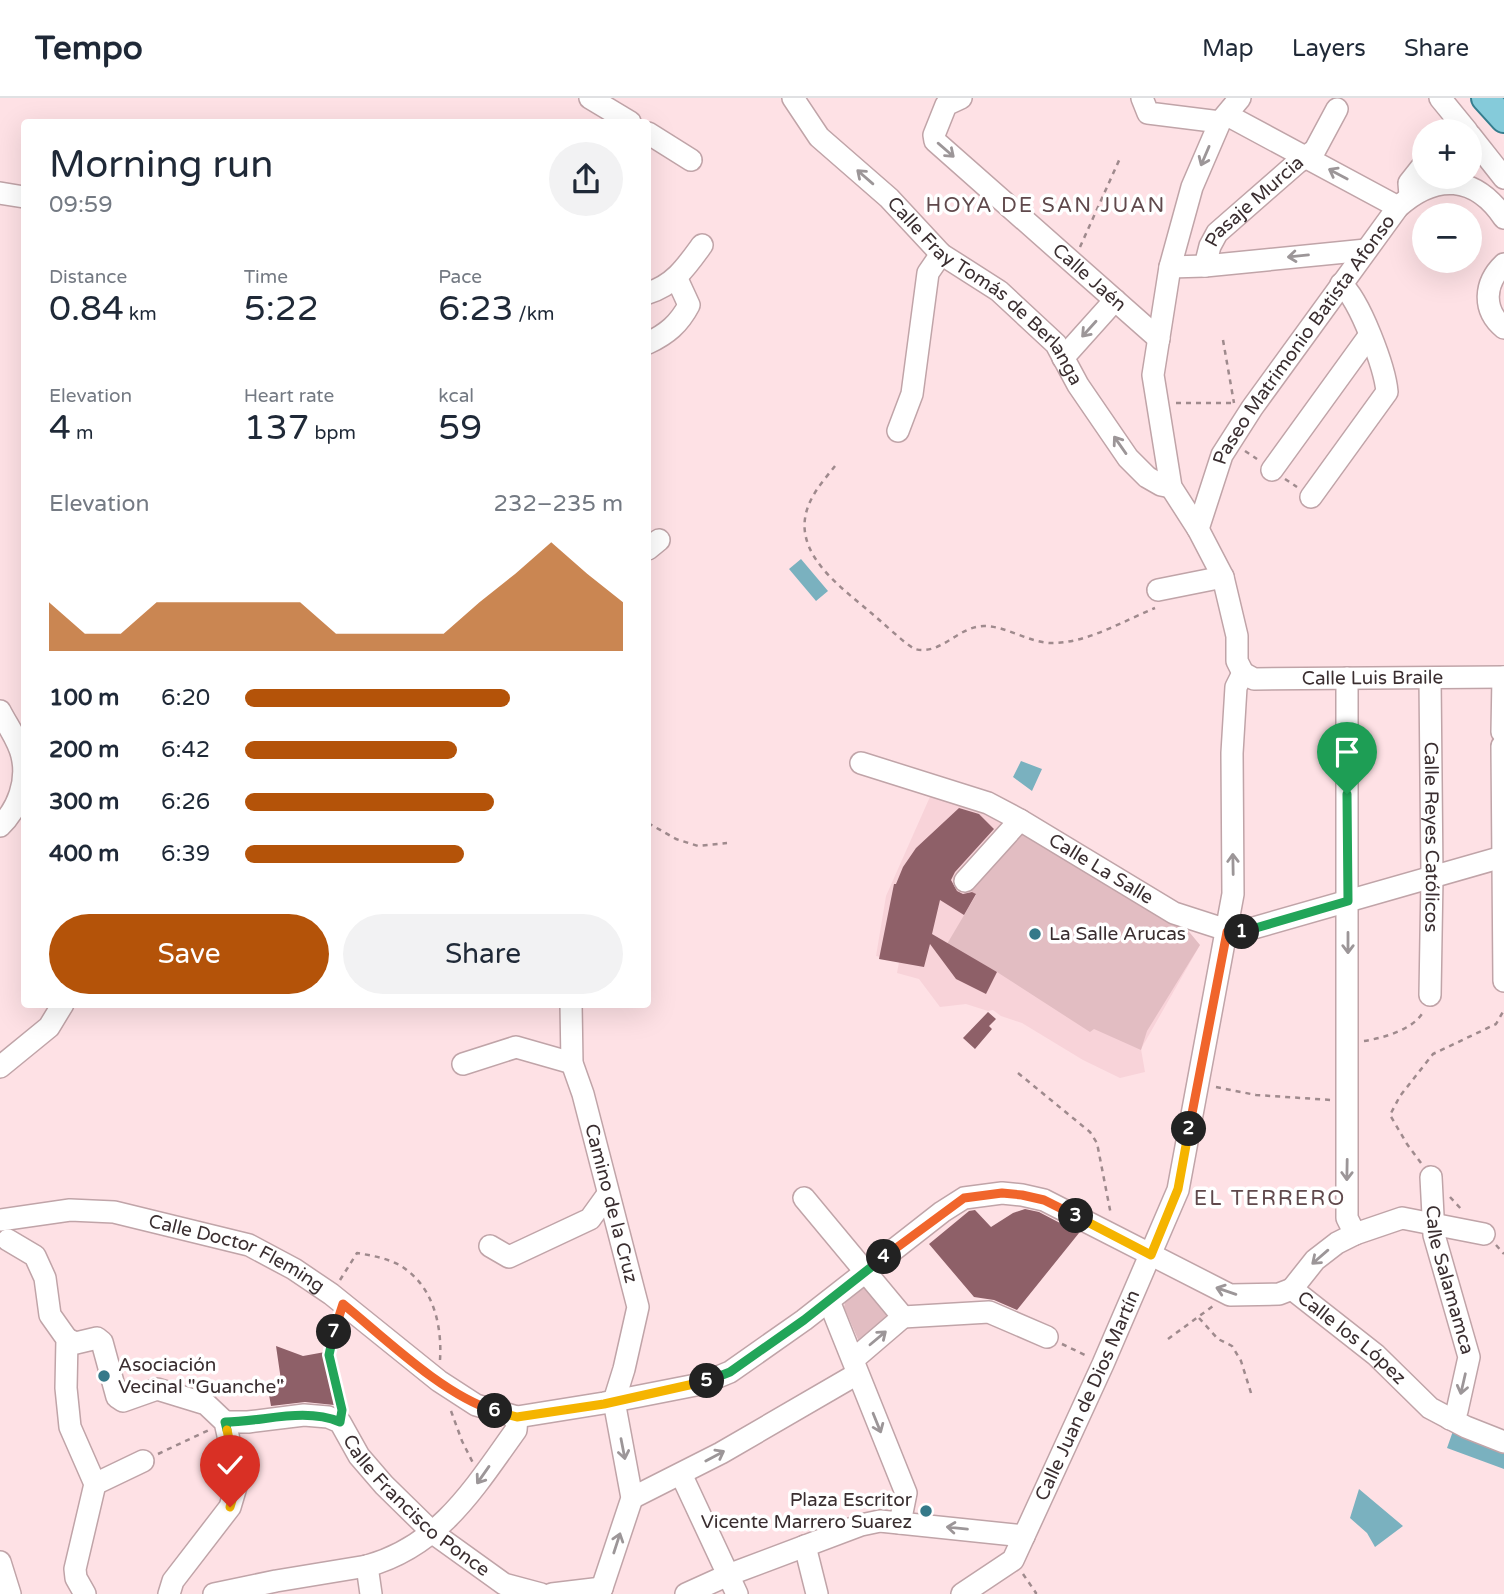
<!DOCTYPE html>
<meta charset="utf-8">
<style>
body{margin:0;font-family:"Varela Round",sans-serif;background:#f2f2f3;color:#1f2937;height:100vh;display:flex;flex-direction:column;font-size:26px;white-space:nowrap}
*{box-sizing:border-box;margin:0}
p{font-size:23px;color:#747a83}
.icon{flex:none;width:38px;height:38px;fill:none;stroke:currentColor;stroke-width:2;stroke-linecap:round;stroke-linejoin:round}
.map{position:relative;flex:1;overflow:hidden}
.drawer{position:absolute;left:21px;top:21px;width:630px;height:889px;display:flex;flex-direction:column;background:#fff;border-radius:7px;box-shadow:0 7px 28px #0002}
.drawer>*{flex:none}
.fabs{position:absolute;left:1412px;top:21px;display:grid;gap:14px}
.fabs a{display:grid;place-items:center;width:70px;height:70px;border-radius:50%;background:#fff;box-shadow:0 7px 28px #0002;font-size:35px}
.pin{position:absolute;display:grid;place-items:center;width:60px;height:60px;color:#fff;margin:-72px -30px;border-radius:50% 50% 50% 0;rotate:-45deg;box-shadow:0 0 7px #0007}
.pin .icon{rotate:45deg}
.km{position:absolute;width:35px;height:35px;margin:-18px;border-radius:50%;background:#222;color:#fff;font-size:19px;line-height:35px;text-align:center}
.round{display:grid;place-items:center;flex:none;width:74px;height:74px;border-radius:37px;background:#f2f2f3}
.head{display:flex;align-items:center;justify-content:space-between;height:119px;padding:0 28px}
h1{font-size:38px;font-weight:600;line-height:52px}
.stats{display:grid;grid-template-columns:repeat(3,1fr);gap:10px;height:119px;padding:7px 28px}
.stats div{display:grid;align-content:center}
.stats b{font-size:35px;font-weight:600}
.stats small{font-size:19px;font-weight:400}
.stats p{font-size:19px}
.chart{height:196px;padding:14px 28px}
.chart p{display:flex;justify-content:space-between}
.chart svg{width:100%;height:126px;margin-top:7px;fill:#b45309;opacity:.7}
.button{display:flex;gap:14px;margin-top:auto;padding:14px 28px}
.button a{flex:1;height:80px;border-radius:42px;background:#b45309;color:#fff;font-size:28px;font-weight:600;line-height:80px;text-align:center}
.button a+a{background:#f2f2f3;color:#1f2937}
ul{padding:0 28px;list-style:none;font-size:23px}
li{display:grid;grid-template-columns:112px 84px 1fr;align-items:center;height:52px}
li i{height:18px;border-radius:9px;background:#b45309}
header{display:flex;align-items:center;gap:42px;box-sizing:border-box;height:98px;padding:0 35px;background:#fff;border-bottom:2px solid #e0e1e3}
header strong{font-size:33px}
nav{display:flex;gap:38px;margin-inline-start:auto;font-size:24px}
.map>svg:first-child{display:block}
.built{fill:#f8d3d9}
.green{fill:#e2bdc2}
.water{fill:#7ab1bf}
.building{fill:#8e6068}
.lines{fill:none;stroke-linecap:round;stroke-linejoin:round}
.minor-casing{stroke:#c0a4a8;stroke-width:24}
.major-casing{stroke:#367e8f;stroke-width:30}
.path{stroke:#9f8a8d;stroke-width:2.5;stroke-dasharray:5 5;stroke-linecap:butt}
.minor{stroke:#fff;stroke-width:21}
.major{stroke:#85cbda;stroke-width:26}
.oneway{stroke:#9c9698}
.split-1-casing{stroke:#fff;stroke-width:14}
.split-2-casing{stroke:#fff;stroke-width:14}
.split-3-casing{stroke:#fff;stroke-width:14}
.split-4-casing{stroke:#fff;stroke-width:14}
.split-5-casing{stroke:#fff;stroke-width:14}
.split-6-casing{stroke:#fff;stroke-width:14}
.split-7-casing{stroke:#fff;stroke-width:14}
.split-8-casing{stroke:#fff;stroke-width:14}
.split-9-casing{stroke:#fff;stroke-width:14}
.split-1{stroke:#22a559;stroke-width:9}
.split-2{stroke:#f0652b;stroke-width:9}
.split-3{stroke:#f5b400;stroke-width:9}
.split-4{stroke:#f0652b;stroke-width:9}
.split-5{stroke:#22a559;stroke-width:9}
.split-6{stroke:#f5b400;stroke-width:9}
.split-7{stroke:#f0652b;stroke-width:9}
.split-8{stroke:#22a559;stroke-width:9}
.split-9{stroke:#f5b400;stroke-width:9}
.poi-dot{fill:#357989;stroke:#fff;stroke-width:2.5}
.labels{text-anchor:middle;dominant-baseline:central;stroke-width:7;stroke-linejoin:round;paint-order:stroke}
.street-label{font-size:19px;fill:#3a2e30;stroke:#fff}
.poi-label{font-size:19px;fill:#3a2e30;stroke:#fff;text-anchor:start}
.neighbourhood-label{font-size:21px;letter-spacing:2px;fill:#60494c;stroke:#fff}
</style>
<header>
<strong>Tempo</strong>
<nav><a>Map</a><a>Layers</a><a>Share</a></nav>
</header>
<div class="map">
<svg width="1504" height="1496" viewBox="0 0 1504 1496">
<rect width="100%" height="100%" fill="#fee1e5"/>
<path class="built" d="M933,692L1020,728L1200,847L1141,951L1145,974L1120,980L1083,962L1022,925L1001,918L993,912L988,913L966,906L940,909L919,881L897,875L899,864L876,858L886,798Z"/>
<path class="green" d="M1023,731L1181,824L1200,847L1147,933L1141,952L1094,931L1090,934L997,874L947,846L976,797L971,793Z
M863,1185L891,1214L890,1225L860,1246L844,1209L846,1200Z"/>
<path class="water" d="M801,461L828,493L816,503L789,471Z
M1021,663L1042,671L1032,693L1013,679Z
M1453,1333L1504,1352V1371L1447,1350Z
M1359,1391L1403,1428L1375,1449L1367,1435L1350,1420Z"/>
<path class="building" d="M959,710L979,716L994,731L955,774L951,782L957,793L963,796L972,794L976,796L964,817L940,802L932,836L997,874L986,896L956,881L930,846L924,869L879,861L894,786H896L903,769L916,750Z
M988,914L996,921L989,928L992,931L975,951L963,940Z
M1025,1111L1039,1114L1079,1135L1017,1212L994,1202L974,1199L929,1146L969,1113L975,1112L991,1129L1013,1115Z
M276,1248L303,1258L325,1254L334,1307L305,1304L271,1308L268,1291L282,1289Z"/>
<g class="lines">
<defs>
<g id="minor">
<path d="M590,0L630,24"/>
<path id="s1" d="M793,0L819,39L889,100L941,156L999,193L1056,246L1078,287L1128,360L1147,379L1161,387L1171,389"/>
<path id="s2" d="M961,0L946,7L934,37L935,43L1159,241"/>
<path d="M1142,0L1148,15L1220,24"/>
<path d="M1240,0L1220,24L1192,89L1170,169L1153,277L1171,389L1198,431L1223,479L1237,538V563L1243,575"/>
<path d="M1440,0L1467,33"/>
<path d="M1227,17L1398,109"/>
<path d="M648,35L691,62"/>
<path d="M1470,37L1504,80"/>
<path d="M0,95L24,99"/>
<path d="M1410,98L1409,85L1424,66"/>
<path d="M1504,166C1484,185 1482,212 1504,230"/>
<path id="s3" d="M1205,168L1210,148L1217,135L1297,65L1315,52L1337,11"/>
<path d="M1170,169L1205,168L1366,152"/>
<path d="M648,195C674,187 686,169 702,147"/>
<path d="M648,245C667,236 679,226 689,207L677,181"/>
<path d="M1063,260L1115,202"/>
<path d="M898,333L912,296L928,175L941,156"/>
<path d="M1272,372L1369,238"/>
<path d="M1311,399L1387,294C1385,270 1360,202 1341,186"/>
<path id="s4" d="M1198,431L1222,357L1252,310L1398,109C1436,75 1475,77 1504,120"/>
<path d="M648,451L659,442"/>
<path d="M1158,492L1223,479"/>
<path id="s5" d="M1243,575L1254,581L1504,579"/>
<path d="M1347,580V1120L1355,1136"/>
<path id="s6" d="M1430,580L1432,779L1430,897"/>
<path d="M0,613C7,627 19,643 22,658C28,683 18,711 0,728"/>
<path d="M1502,634L1503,579"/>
<path d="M1502,648L1504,883"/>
<path id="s7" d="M861,665L988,705L1020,722L1174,815L1236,835L1502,759"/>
<path d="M965,783L1020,722"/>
<path id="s8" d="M571,906L572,965L583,996L638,1209L624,1271L614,1303L632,1400L602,1490"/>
<path d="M463,966L516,949L572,965"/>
<path d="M0,969L49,929L63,906"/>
<path id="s9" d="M1431,1079L1434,1137L1469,1259L1457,1313L1450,1321"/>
<path d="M804,1100L903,1219"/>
<path id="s10" d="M0,1122L70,1112L114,1114L249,1147L294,1171L331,1196L439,1283L476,1307L517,1319L604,1305L701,1286L730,1274L804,1222L942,1114L964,1100L1002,1095L1022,1097L1044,1102L1230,1197L1279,1196L1292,1191"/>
<path d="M8,1142L35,1158L45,1180L50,1217L67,1241L66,1290L70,1329L95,1386L75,1471L76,1480L85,1496"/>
<path d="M490,1148L509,1159L590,1121L608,1096"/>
<path id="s11" d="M1292,1191L1376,1257L1430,1310L1466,1329L1504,1344"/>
<path d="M1292,1191L1315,1162L1337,1145L1355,1136L1402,1120L1484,1136"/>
<path d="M829,1203L906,1395L900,1425"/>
<path d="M903,1219L989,1214L1047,1239"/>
<path d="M67,1241L76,1245L97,1240L102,1244L117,1299L123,1303L157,1291L206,1306L225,1324L238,1382L230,1409L173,1483L169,1496"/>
<path d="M854,1261L903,1219"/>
<path id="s12" d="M225,1324H248L304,1317L328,1319L340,1324L359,1358L384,1387L433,1435L504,1486L541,1496"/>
<path d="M681,1376L737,1496"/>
<path d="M95,1386L143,1363"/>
<path d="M632,1400L721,1355L857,1276"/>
<path d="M805,1448L817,1496"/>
<path d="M0,1464L10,1496"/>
<path d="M367,1468L371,1496"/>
<path d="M214,1496L276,1483L367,1468C440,1448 475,1389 516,1332L517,1319"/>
<path d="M552,1496L602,1490"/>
<path d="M686,1496L728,1477L861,1427L880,1423L1024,1438"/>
<path id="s13" d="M962,1496L1013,1462L1103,1266L1178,1092L1233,796L1232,655L1236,589L1243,575"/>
</g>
<path id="major" d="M1485,0L1504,21"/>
</defs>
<use href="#minor" class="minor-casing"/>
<use href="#major" class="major-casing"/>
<path class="path" d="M1080,149L1121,58
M1223,242L1234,305
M1176,305H1236
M1245,353L1257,361
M835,368C828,377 819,387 813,398C784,449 836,485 870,514C879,521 907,548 915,551C941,558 958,528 984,528C1006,528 1028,544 1050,545C1086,546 1123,523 1155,510
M1285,381L1297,389
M648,725L676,741L698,748L727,745
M1364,943C1383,940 1416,931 1424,912
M1018,975L1090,1034L1097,1045L1111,1117
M1216,989L1256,997L1331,1002
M1421,1065L1407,1046L1390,1017L1400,998L1433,956L1496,926L1504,912
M1450,1099L1462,1112
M1496,1147L1504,1156
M340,1182L357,1155C374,1158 394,1161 408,1173C435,1194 442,1231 440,1262
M1199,1220L1218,1241L1232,1248L1241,1263L1251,1295
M338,1222L329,1257L340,1304
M1168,1241L1213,1208
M1062,1246L1087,1258
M451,1313L462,1343L473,1365
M158,1356L209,1332
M1023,1476L1036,1495L1035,1496"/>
<use href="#minor" class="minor"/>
<use href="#major" class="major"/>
</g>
<defs><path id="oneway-shaft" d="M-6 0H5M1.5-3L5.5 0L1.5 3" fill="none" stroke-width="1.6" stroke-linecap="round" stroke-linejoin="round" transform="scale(1.75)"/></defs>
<g class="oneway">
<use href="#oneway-shaft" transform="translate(946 52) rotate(41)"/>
<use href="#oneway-shaft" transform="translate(1205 58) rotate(113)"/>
<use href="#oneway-shaft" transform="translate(1338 76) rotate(-152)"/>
<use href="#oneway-shaft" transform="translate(865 79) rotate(-139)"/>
<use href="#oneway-shaft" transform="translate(1298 158) rotate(174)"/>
<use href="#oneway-shaft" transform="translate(1089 231) rotate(132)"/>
<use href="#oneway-shaft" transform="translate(1120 347) rotate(-125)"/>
<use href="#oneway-shaft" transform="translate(1233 766) rotate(-91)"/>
<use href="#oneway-shaft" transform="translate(1348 845) rotate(90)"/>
<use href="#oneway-shaft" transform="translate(1347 1072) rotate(91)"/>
<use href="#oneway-shaft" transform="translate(1320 1159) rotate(139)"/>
<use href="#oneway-shaft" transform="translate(1226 1193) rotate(-161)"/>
<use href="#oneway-shaft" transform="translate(878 1240) rotate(-40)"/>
<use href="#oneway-shaft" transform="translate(1463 1286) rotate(103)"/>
<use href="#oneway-shaft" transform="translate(877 1325) rotate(68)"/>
<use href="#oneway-shaft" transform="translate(623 1351) rotate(79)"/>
<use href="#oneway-shaft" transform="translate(715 1358) rotate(-28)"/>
<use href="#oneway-shaft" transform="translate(483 1377) rotate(125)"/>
<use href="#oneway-shaft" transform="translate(957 1430) rotate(-174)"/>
<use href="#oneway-shaft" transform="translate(617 1445) rotate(-72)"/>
</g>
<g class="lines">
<defs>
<path id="split-1" d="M1242,834L1348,803L1347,696"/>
<path id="split-2" d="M1189,1031L1227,834H1242"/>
<path id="split-3" d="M1076,1118L1151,1157L1178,1091L1189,1031"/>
<path id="split-4" d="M884,1159L964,1100L1002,1095L1022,1097L1044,1102L1076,1118"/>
<path id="split-5" d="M707,1283L730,1274L804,1222L884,1159"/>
<path id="split-6" d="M495,1313L517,1319L604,1306L707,1283"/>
<path id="split-7" d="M334,1234L343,1206C386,1241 443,1297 495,1313"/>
<path id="split-8" d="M227,1332L225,1324C263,1324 304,1309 340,1324L342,1312L329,1257L334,1234"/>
<path id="split-9" d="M227,1332L238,1382L230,1409"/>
</defs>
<use href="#split-1" class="split-1-casing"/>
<use href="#split-2" class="split-2-casing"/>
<use href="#split-3" class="split-3-casing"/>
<use href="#split-4" class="split-4-casing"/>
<use href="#split-5" class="split-5-casing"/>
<use href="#split-6" class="split-6-casing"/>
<use href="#split-7" class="split-7-casing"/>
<use href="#split-8" class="split-8-casing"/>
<use href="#split-9" class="split-9-casing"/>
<use href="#split-1" class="split-1"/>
<use href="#split-2" class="split-2"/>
<use href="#split-3" class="split-3"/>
<use href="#split-4" class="split-4"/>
<use href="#split-5" class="split-5"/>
<use href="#split-6" class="split-6"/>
<use href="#split-7" class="split-7"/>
<use href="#split-8" class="split-8"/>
<use href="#split-9" class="split-9"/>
</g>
<g class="poi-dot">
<circle cx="1035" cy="836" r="7"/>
<circle cx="104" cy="1278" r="7"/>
<circle cx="926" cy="1413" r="7"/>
</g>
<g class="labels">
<g class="street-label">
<text stroke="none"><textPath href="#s3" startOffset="84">Pasaje Murcia</textPath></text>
<text stroke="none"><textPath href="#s2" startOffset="261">Calle Jaén</textPath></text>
<text stroke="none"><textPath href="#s1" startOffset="275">Calle Fray Tomás de Berlanga</textPath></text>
<text stroke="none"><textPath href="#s4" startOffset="219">Paseo Matrimonio Batista Afonso</textPath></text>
<text stroke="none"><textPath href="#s5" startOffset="131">Calle Luis Braile</textPath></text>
<text stroke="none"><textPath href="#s6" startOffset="159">Calle Reyes Católicos</textPath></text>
<text stroke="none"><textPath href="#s7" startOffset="264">Calle La Salle</textPath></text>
<text stroke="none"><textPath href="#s8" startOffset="205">Camino de la Cruz</textPath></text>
<text stroke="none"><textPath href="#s10" startOffset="245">Calle Doctor Fleming</textPath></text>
<text stroke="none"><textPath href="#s9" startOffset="105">Calle Salamamca</textPath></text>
<text stroke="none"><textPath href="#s11" startOffset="77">Calle los López</textPath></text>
<text stroke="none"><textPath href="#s13" startOffset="242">Calle Juan de Dios Martín</textPath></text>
<text stroke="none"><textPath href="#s12" startOffset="231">Calle Francisco Ponce</textPath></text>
</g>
<g class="poi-label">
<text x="1049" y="836">La Salle Arucas</text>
<text x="118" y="1267">Asociación<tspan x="118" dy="22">Vecinal "Guanche"</tspan></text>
<text x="912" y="1402" text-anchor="end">Plaza Escritor<tspan x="912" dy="22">Vicente Marrero Suarez</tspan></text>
</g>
<g class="neighbourhood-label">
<text x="1046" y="107">HOYA DE SAN JUAN</text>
<text x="1270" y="1100">EL TERRERO</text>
</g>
</g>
</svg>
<div class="fabs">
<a>+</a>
<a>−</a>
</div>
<div class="pin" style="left:1347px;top:696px;background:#1e9e55"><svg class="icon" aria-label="arrive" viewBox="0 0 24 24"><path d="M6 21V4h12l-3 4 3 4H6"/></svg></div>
<div class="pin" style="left:230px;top:1409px;background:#d93025"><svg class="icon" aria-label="check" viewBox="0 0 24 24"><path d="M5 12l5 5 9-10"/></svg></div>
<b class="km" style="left:1242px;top:834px">1</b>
<b class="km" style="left:1189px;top:1031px">2</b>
<b class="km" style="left:1076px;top:1118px">3</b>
<b class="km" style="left:884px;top:1159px">4</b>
<b class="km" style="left:707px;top:1283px">5</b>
<b class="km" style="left:495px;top:1313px">6</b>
<b class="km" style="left:334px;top:1234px">7</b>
<section class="drawer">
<div class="head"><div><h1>Morning run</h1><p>09:59</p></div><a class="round"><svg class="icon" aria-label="share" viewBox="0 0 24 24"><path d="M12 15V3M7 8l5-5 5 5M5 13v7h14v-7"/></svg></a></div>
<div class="stats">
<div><p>Distance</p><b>0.84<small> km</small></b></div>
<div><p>Time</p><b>5:22</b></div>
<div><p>Pace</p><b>6:23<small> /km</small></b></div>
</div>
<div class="stats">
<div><p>Elevation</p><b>4<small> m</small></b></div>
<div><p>Heart rate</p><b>137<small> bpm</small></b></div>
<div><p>kcal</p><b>59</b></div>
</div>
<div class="chart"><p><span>Elevation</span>232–235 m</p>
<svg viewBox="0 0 160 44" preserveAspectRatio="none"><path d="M0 44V27L10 38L20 38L30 27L40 27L50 27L60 27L70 27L80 38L90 38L100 38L110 38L120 27L130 17L140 6L150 17L160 27V44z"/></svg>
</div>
<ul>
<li><b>100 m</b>6:20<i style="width:70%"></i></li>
<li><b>200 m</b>6:42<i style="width:56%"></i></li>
<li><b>300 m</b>6:26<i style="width:66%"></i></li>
<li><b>400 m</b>6:39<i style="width:58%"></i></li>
</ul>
<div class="button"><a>Save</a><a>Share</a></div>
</section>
</div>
